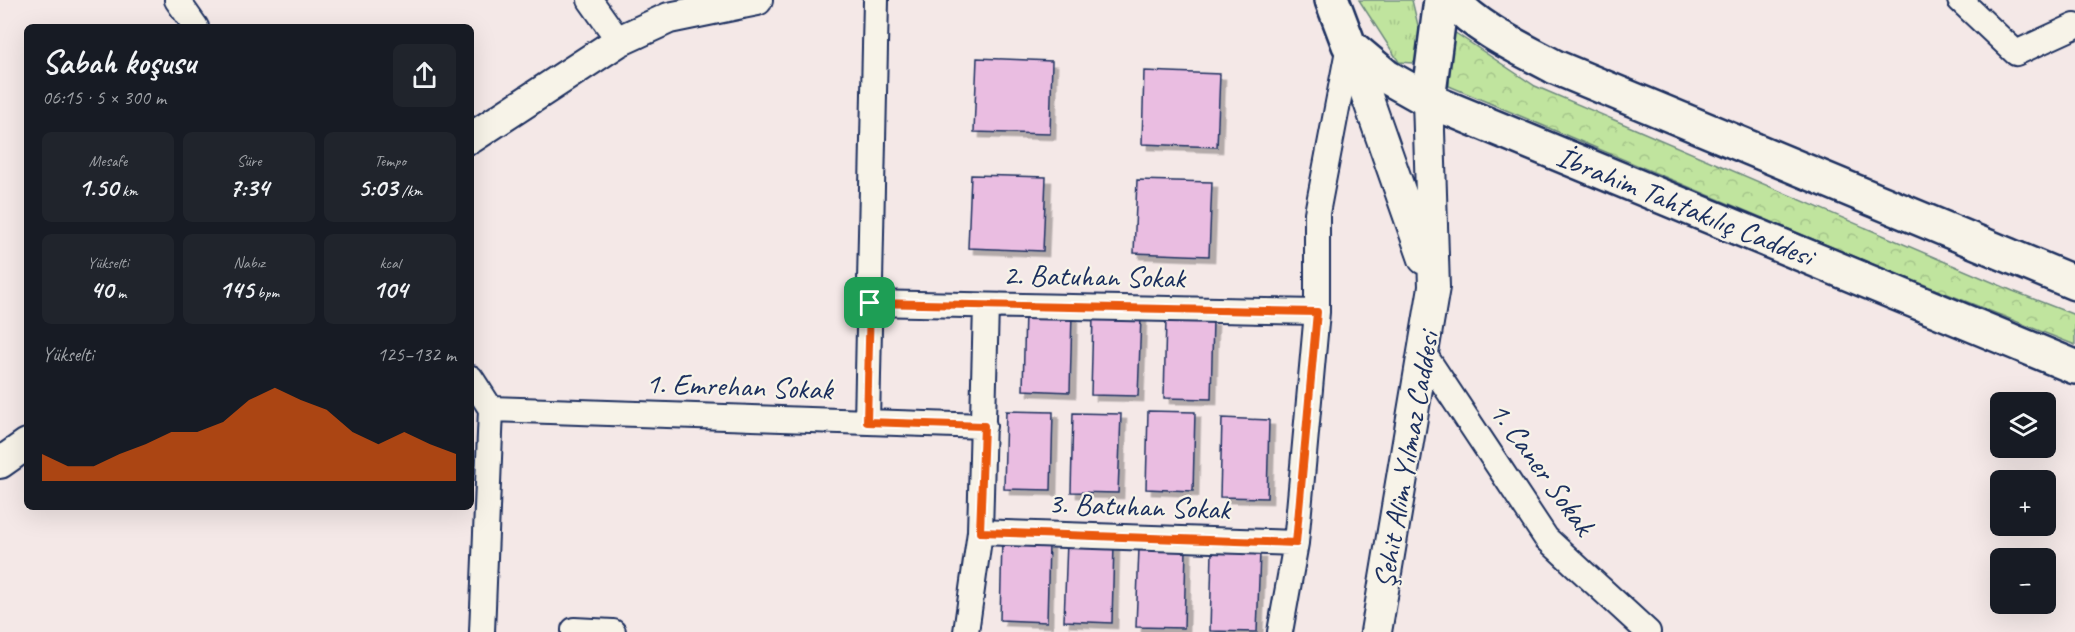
<!DOCTYPE html>
<html lang="tr">
<meta charset="utf-8">
<style>
body{margin:0;font-family:Caveat,sans-serif;background:#20242c;color:#f1f3f6;height:100vh;display:flex;flex-direction:column;font-size:22px;white-space:nowrap}
*{box-sizing:border-box;margin:0}
p{font-size:20px;color:#9ea1a6}
.icon{flex:none;width:33px;height:33px;fill:none;stroke:currentColor;stroke-width:2;stroke-linecap:round;stroke-linejoin:round}
.map{position:relative;flex:1;overflow:hidden}
.side{position:absolute;left:24px;top:24px;width:450px;height:486px;display:flex;flex-direction:column;background:#171b24;border-radius:9px;box-shadow:0 6px 24px #0002}
.side>*{flex:none}
.controls{position:absolute;left:1990px;top:392px;display:grid;gap:12px}
.controls a{display:grid;place-items:center;width:66px;height:66px;border-radius:9px;background:#171b24;box-shadow:0 6px 24px #0002;font-size:30px}
.pin{position:absolute;display:grid;place-items:center;width:51px;height:51px;color:#fff;margin:-26px;border-radius:12px;box-shadow:0 3px 9px #0006}
.round{display:grid;place-items:center;flex:none;width:63px;height:63px;border-radius:9px;background:#20242c}
.head{display:flex;align-items:center;justify-content:space-between;height:102px;padding:0 18px}
h1{font-size:33px;font-weight:600;line-height:45px}
.metrics{display:grid;grid-template-columns:repeat(3,1fr);gap:9px;height:102px;padding:6px 18px}
.metrics div{display:grid;align-content:center;border-radius:9px;background:#20242c;text-align:center}
.metrics b{font-size:26px;font-weight:600}
.metrics small{font-size:16px;font-weight:400}
.metrics p{font-size:16px}
.chart{height:168px;padding:12px 18px}
.chart p{display:flex;justify-content:space-between}
.chart svg{width:100%;height:108px;margin-top:6px;fill:#ea580c;opacity:.7}
.map>svg:first-child{display:block}
.grass{fill:url(#grass-tufts);stroke:#6e8a7e;stroke-width:1.5}
.forest{fill:url(#forest-crowns);stroke:#6e8a7e;stroke-width:1.5}
.building{fill:#eabde1;stroke:#1b2f5e;stroke-width:1.5;filter:url(#shadow)}
.lines{fill:none;stroke-linecap:round;stroke-linejoin:round}
.minor-casing{stroke:#1b2f5e;stroke-width:28}
.tertiary-casing{stroke:#1b2f5e;stroke-width:34}
.primary-casing{stroke:#1b2f5e;stroke-width:38}
.minor{stroke:#f7f3e8;stroke-width:24}
.tertiary{stroke:#f7f3e8;stroke-width:30}
.primary{stroke:#f7f3e8;stroke-width:33}
.route-casing{stroke:#fff;stroke-width:12}
.route{stroke:#ea580c;stroke-width:8}
.labels{text-anchor:middle;dominant-baseline:central;stroke-width:4.5;stroke-linejoin:round;paint-order:stroke}
.street-label{font-size:30px;fill:#1b2f5e;stroke:#f7f3e8}
</style>
<div class="map">
<svg width="2075" height="632" viewBox="0 0 2075 632">
<defs>
<pattern id="grass-tufts" width="24" height="20" patternUnits="userSpaceOnUse" patternTransform="scale(1.5)"><rect width="24" height="20" fill="#c0e49e"/><path d="M3 7l-1-3M5 7V3M7 7l1-3M15 17l-1-3M17 17v-4M19 17l1-3" fill="none" stroke="#a4c48a"/></pattern>
<pattern id="forest-crowns" width="20" height="18" patternUnits="userSpaceOnUse" patternTransform="scale(1.5)"><rect width="20" height="18" fill="#c0e49e"/><path d="M2 6a3 3 0 1 1 6 0M12 15a3 3 0 1 1 6 0" fill="none" stroke="#a4c48a"/></pattern>
<filter id="shadow"><feDropShadow dx="5.5" dy="5.5" stdDeviation="0" flood-color="#0004"/></filter>
</defs>
<rect width="100%" height="100%" fill="#f4e8e7"/>
<filter id="ink" filterUnits="userSpaceOnUse"><feTurbulence type="fractalNoise" baseFrequency=".0167" numOctaves="2"/><feDisplacementMap in="SourceGraphic" scale="12" xChannelSelector="R" yChannelSelector="G"/><feConvolveMatrix kernelMatrix="1 2 1 2 8 2 1 2 1" color-interpolation-filters="sRGB"/></filter>
<g filter="url(#ink)">
<path class="grass" d="M1359,0H1412L1421,38V56L1413,63L1399,62Z"/>
<path class="forest" d="M1451,30L1535,86L2013,291L2075,315V345L1865,261L1449,86Z"/>
<path class="building" d="M977,58L1052,61L1050,134L974,132Z
M1144,71L1220,74L1217,147L1142,144Z
M971,175L1046,177L1043,251L968,248Z
M1137,180L1212,182L1209,256L1134,253Z
M1025,312L1072,313L1070,392L1023,390Z
M1093,316L1141,317L1138,396L1091,395Z
M1166,319L1213,320L1211,399L1164,398Z
M1006,411L1053,412L1051,490L1004,489Z
M1148,411L1195,412L1193,491L1146,489Z
M1073,413L1121,414L1118,493L1071,492Z
M1222,418L1269,420L1267,498L1220,497Z
M1002,541L1049,543L1047,622L1000,620Z
M1067,542L1114,544L1112,623L1064,621Z
M1139,548L1186,549L1184,628L1136,627Z
M1212,552L1260,553L1257,632L1210,631Z"/>
<g class="lines">
<defs>
<path id="minor" d="M177,0L196,27
M590,0L619,41
M1960,0L2016,53L2075,26
M870,303L1317,312
M1424,354L1546,538L1648,632
M471,378L491,409L482,632
M491,409L984,426
M867,422L876,0
M980,532L1296,543
M574,632V630L613,632
M966,632L980,532L986,306
M1280,632L1296,543L1317,312V213L1349,45"/>
<path id="tertiary" d="M1349,45L1424,259
M471,138L619,41L669,18L757,0
M0,463L27,444
M1376,632L1434,287L1428,100"/>
<path id="primary" d="M1332,0L1349,45L1387,77L1428,100L2075,367
M1452,0C1479,30 1520,48 1555,67L2075,283
M1428,100L1441,0"/>
</defs>
<use href="#minor" class="minor-casing"/>
<use href="#tertiary" class="tertiary-casing"/>
<use href="#primary" class="primary-casing"/>
<use href="#minor" class="minor"/>
<use href="#tertiary" class="tertiary"/>
<use href="#primary" class="primary"/>
</g>
</g>
<g class="lines" filter="url(#ink)">
<defs>
<path id="route" d="M870,303L1317,312L1296,543L980,532L984,426L867,422Z"/>
</defs>
<use href="#route" class="route-casing"/>
<use href="#route" class="route"/>
</g>
<g class="labels">
<g class="street-label">
<text transform="translate(1685 206) rotate(22)">İbrahim Tahtakılıç Caddesi</text>
<text transform="translate(1094 276) rotate(1)">2. Batuhan Sokak</text>
<text transform="translate(739 386) rotate(2)">1. Emrehan Sokak</text>
<text transform="translate(1406 460) rotate(-80)">Şehit Alim Yılmaz Caddesi</text>
<text transform="translate(1542 468) rotate(54)">1. Caner Sokak</text>
<text transform="translate(1139 506) rotate(2)">3. Batuhan Sokak</text>
</g>
</g>
</svg>
<div class="controls">
<a><svg class="icon" aria-label="layers" viewBox="0 0 24 24"><path d="M12 4l9 5-9 5-9-5zM3 14l9 5 9-5"/></svg></a>
<a>+</a>
<a>−</a>
</div>
<div class="pin" style="left:870px;top:303px;background:#1e9e55"><svg class="icon" aria-label="arrive" viewBox="0 0 24 24"><path d="M6 21V4h12l-3 4 3 4H6"/></svg></div>
<section class="side">
<div class="head"><div><h1>Sabah koşusu</h1><p>06:15 · 5 × 300 m</p></div><a class="round"><svg class="icon" aria-label="share" viewBox="0 0 24 24"><path d="M12 15V3M7 8l5-5 5 5M5 13v7h14v-7"/></svg></a></div>
<div class="metrics">
<div><p>Mesafe</p><b>1.50<small> km</small></b></div>
<div><p>Süre</p><b>7:34</b></div>
<div><p>Tempo</p><b>5:03<small> /km</small></b></div>
</div>
<div class="metrics">
<div><p>Yükselti</p><b>40<small> m</small></b></div>
<div><p>Nabız</p><b>145<small> bpm</small></b></div>
<div><p>kcal</p><b>104</b></div>
</div>
<div class="chart"><p><span>Yükselti</span>125–132 m</p>
<svg viewBox="0 0 160 44" preserveAspectRatio="none"><path d="M0 44V33L10 38L20 38L30 33L40 29L50 24L60 24L70 20L80 11L90 6L100 11L110 15L120 24L130 29L140 24L150 29L160 33V44z"/></svg>
</div>
</section>
</div>
